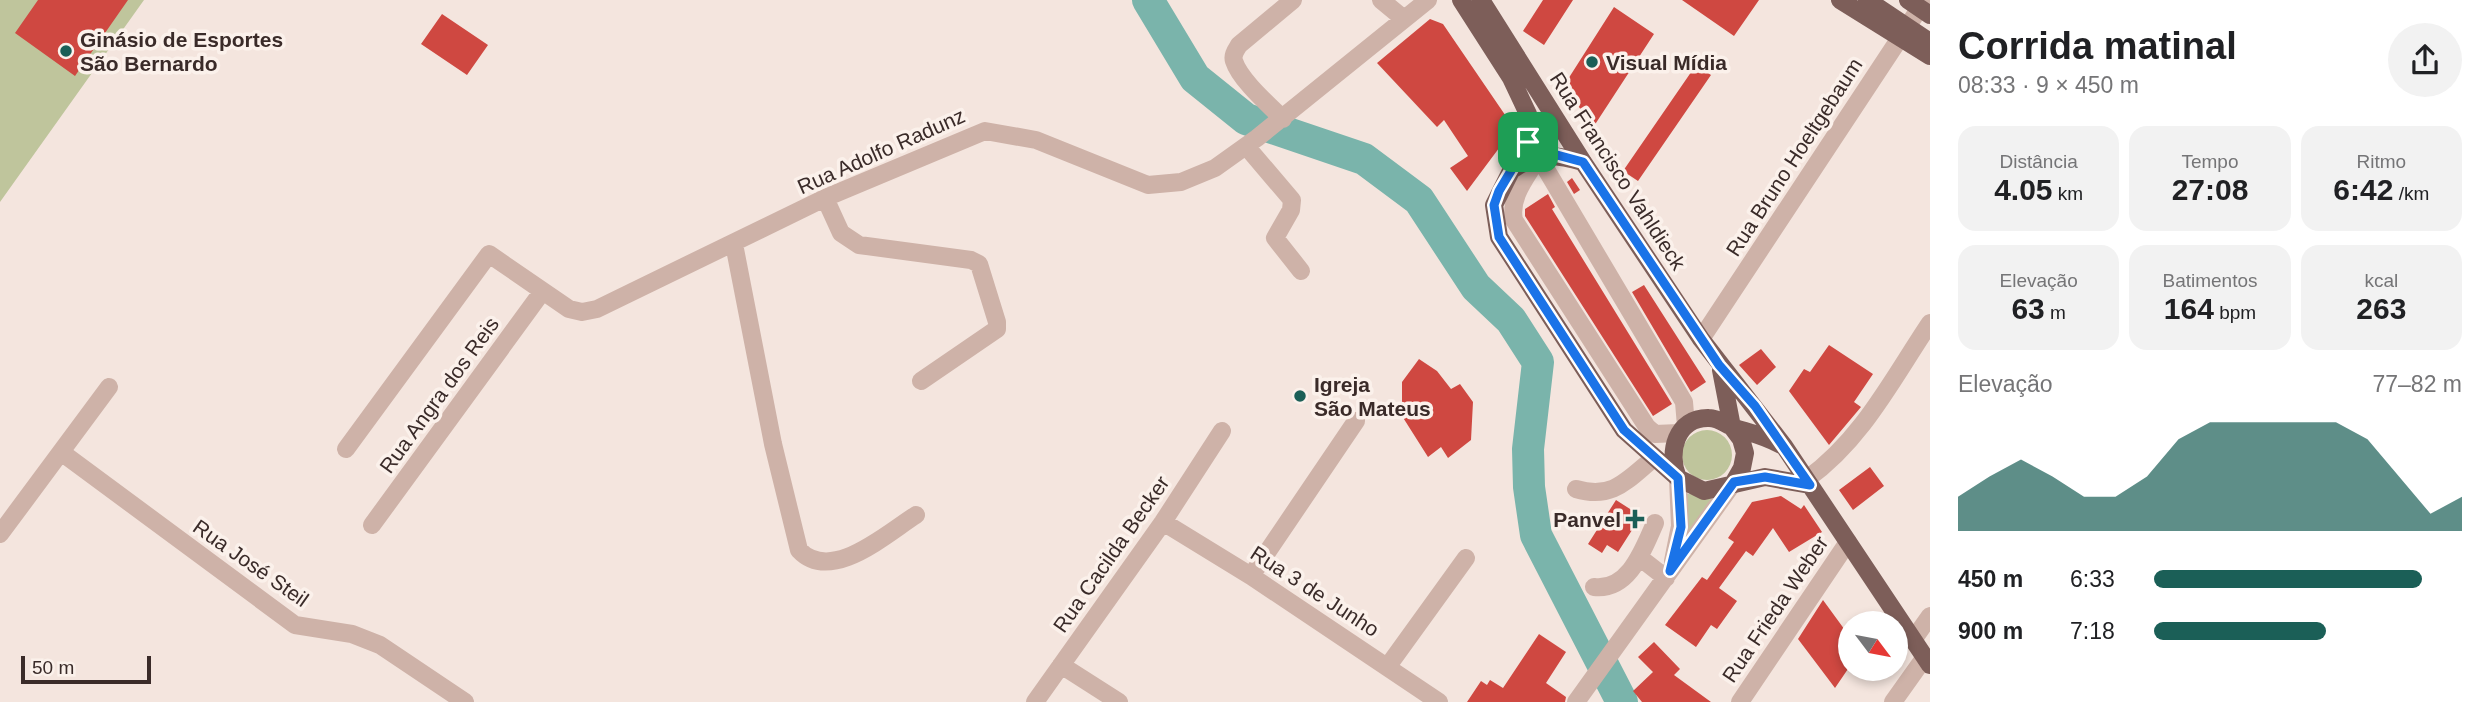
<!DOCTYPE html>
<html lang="pt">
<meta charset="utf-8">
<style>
body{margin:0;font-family:Arial,sans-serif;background:#f2f2f2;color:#202124;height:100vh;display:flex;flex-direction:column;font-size:26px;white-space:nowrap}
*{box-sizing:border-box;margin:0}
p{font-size:23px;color:#757577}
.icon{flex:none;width:38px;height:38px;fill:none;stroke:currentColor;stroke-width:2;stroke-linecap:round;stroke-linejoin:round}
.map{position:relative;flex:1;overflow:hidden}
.sheet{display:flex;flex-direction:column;background:#fff;width:560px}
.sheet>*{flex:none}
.needle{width:46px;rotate:122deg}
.tools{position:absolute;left:1838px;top:611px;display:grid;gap:14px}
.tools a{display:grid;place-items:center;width:70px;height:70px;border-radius:50%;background:#fff;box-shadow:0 4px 10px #0003;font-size:35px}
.scale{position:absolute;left:21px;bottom:18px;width:130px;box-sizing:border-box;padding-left:7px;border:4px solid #3a2b29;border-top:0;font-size:19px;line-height:24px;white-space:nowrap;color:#3a2b29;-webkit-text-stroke:5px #fbf1eb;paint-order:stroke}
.pin{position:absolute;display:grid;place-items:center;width:60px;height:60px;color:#fff;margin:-30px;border-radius:14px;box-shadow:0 4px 10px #0006}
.round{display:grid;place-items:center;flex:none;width:74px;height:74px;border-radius:37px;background:#f2f2f2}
.summary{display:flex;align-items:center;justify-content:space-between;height:119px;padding:0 28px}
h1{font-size:38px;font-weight:700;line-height:52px}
.stats{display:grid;grid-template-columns:repeat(3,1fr);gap:10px;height:119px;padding:7px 28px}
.stats div{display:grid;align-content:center;border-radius:18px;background:#f2f2f2;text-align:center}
.stats b{font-size:30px;font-weight:700}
.stats small{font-size:19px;font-weight:400}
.stats p{font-size:19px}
.chart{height:196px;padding:14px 28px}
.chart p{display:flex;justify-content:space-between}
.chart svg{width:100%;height:126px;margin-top:7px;fill:#1b5f57;opacity:.7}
ul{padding:0 28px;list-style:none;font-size:23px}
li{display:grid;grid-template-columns:112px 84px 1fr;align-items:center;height:52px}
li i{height:18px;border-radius:9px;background:#1b5f57}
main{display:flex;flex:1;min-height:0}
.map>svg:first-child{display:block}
.green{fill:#bfc59c}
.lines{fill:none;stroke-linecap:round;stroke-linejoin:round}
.river{stroke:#7ab4ab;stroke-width:32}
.building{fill:#cf4841}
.minor{stroke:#ceb2a8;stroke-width:18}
.major{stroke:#7d5e59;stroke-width:18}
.route-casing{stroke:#fff;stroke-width:14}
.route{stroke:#1a73e8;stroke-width:9}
.poi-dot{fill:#1b5f57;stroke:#fbf1eb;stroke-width:2.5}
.labels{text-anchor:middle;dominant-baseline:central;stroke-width:7;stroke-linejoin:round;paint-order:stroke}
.poi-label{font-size:21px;font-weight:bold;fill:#3a2b29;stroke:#fbf1eb;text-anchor:start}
.street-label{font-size:21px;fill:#3a2b29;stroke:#fbf1eb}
</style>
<main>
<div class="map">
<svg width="1930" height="702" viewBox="0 0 1930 702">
<rect width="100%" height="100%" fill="#f4e5de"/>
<path class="green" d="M0,0H144L0,202Z
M1682 455a25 25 0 1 1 50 0a25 25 0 1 1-50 0Z
M1683,493L1717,498L1688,536Z"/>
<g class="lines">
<path class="river" d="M1148,0L1195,78L1246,119L1364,159L1419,200L1476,287L1511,320L1538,362L1528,449L1529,487L1536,535L1622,702"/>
</g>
<path class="building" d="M38,0H128L75,76L15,33Z
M1543,0H1573L1544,45L1523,31Z
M1682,0H1759L1734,36Z
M1614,7L1654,34L1594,126L1563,87Z
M442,14L488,45L467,75L421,44Z
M1430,19L1443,24L1514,128L1467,191L1450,168L1468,156L1444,120L1437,127L1377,63Z
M1696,65L1711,75L1638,181L1623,171Z
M1572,178L1580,190L1574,194L1567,182Z
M1548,194L1555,207L1552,209L1672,404L1653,416L1525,216V209Z
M1644,285L1706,382L1691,392L1632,292Z
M1829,345L1873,374L1854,402L1861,407L1829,445L1789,391L1804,369L1810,372Z
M1761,349L1776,367L1757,385L1739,365Z
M1419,359L1437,371L1451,389L1460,384L1473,402L1471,440L1448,458L1441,447L1428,457L1402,416V382Z
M1870,467L1884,486L1853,510L1839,490Z
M1781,496L1801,509L1804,505L1822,532L1789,552L1773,528L1753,556L1746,551L1719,588L1737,601L1717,629L1711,625L1696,647L1665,625L1702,577L1707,580L1734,542L1728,538L1752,502Z
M1616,500L1641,516L1618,552L1607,545L1602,553L1588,544Z
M1823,600L1850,637V666L1835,688L1798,639Z
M1539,634L1566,652L1546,683L1566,697L1565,702H1467L1481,681L1487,685L1490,680L1503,688Z
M1654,642L1680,669L1674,675L1711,702H1642L1633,691L1653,672L1638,657Z"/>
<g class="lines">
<path class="minor" d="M1381,0L1404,19
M1283,119C1269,105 1240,80 1234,61C1232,55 1236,50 1239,45L1293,0
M1246,146L1292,200L1291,210L1275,238L1301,271
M1534,149L1684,402L1686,426
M1539,156C1528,176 1509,196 1514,220L1647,427L1655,434L1679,433
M825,198L841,233L859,245L971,260L979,264L997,322V329L921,381
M734,244L773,444L799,550C831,584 886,534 916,515
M1701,339L1925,0
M346,449L489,254L569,309L582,312L597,309L825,198L985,131L1036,140L1148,185L1181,182L1215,168L1257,138L1428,0
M61,452L295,625L352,634L380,645L465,702
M1807,479C1862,440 1893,378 1930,323
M1576,489C1613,500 1627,480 1654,458
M1163,522L1251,576L1439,702
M372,525L542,292
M0,534L109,387
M1639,557L1666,578
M1673,561L1680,526L1678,478
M1251,576L1356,421
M1594,587C1629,591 1643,550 1655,523
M1913,640L1930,616
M1061,665L1119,702
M1388,666L1466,558
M1035,702L1163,522L1222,431
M1576,702L1734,482
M1740,702L1848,542
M1893,702L1925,657"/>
<path class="major" d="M1461,0L1511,78L1528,114L1531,131L1494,205L1499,237L1624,430L1678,478L1704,491L1765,477L1810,485
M1481,0L1583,162L1701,339L1784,446L1930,665
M1840,0L1930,56
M1867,0L1930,42
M1908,0L1930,15
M1515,168C1539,152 1557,155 1583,162
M1721,370L1732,427L1741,439L1745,453L1742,468L1734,482
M1678,478C1667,453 1676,417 1709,418C1719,418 1726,425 1735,428C1751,433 1765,436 1781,445"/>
</g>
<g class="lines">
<defs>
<path id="route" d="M1528,142L1539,156L1557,155L1583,162L1719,365L1755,406L1810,485L1765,477L1734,482L1670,571L1681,527L1678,478L1624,430L1499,237L1494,205L1499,191Z"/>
</defs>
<use href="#route" class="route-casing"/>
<use href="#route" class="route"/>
</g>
<g class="poi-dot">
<circle cx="66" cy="51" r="7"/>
<circle cx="1592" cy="62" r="7"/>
<circle cx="1300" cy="396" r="7"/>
<path d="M1631.5 508.5h7v7h7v7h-7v7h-7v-7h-7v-7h7z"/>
</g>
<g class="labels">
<g class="poi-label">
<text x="80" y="39">Ginásio de Esportes<tspan x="80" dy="24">São Bernardo</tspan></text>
<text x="1606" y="62">Visual Mídia</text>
<text x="1314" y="384">Igreja<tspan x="1314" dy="24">São Mateus</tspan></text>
<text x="1621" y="519" text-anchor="end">Panvel</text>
</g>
<g class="street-label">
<text transform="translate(881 151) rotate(-24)">Rua Adolfo Radunz</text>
<text transform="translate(1794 157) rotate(-57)">Rua Bruno Hoeltgebaum</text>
<text transform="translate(1618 171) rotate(57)">Rua Francisco Vahldieck</text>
<text transform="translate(439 395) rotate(-54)">Rua Angra dos Reis</text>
<text transform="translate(1111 554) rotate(-55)">Rua Cacilda Becker</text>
<text transform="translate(251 563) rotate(35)">Rua José Steil</text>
<text transform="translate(1315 591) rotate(33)">Rua 3 de Junho</text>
<text transform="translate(1775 609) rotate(-56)">Rua Frieda Weber</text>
</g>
</g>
</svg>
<div class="tools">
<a><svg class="needle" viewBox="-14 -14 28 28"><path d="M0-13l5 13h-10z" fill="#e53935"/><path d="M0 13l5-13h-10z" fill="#757577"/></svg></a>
</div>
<div class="scale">50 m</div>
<div class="pin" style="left:1528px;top:142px;background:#1e9e55"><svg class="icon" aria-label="arrive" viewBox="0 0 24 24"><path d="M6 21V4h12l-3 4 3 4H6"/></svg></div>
</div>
<section class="sheet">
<div class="summary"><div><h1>Corrida matinal</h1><p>08:33 · 9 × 450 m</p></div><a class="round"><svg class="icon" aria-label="share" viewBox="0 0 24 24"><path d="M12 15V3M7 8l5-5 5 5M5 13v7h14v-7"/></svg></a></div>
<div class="stats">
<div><p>Distância</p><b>4.05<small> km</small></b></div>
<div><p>Tempo</p><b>27:08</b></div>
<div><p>Ritmo</p><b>6:42<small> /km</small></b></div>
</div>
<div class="stats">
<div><p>Elevação</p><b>63<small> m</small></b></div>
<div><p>Batimentos</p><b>164<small> bpm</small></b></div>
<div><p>kcal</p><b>263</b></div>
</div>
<div class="chart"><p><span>Elevação</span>77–82 m</p>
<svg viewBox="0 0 160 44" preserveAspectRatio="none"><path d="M0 44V32L10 25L20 19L30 25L40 32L50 32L60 25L70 12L80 6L90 6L100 6L110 6L120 6L130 12L140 25L150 38L160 32V44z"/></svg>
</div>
<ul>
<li><b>450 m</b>6:33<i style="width:87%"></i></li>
<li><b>900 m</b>7:18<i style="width:56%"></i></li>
</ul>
</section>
</main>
